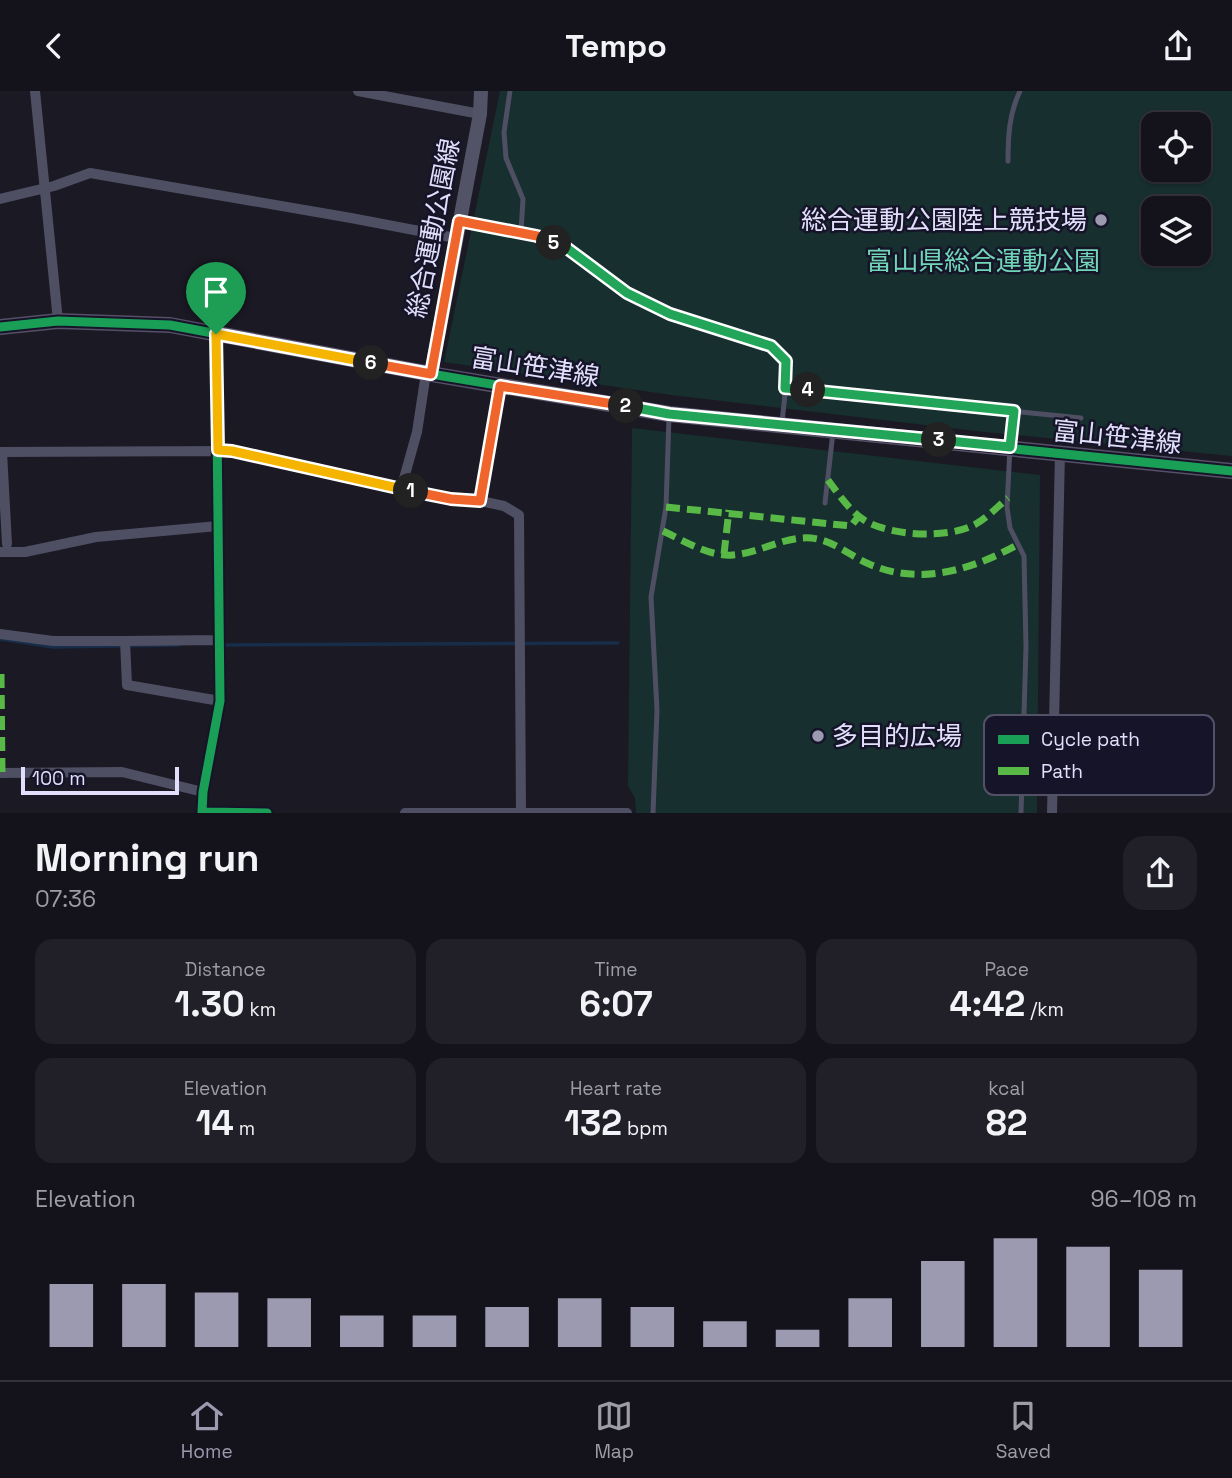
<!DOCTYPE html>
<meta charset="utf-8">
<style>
body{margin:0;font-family:"Space Grotesk","Noto Sans JP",sans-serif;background:#212028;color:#f1f3f6;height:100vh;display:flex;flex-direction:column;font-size:26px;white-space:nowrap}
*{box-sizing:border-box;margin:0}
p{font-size:23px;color:#9d9ea3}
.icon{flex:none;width:38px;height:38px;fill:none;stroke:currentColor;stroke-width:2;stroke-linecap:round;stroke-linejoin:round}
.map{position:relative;height:722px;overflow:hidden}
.side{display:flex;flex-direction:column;background:#14131b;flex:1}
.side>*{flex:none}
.buttons{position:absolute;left:1141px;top:21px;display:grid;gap:14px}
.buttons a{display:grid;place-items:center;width:70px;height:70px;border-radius:14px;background:#14131b;box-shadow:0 2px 5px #0004,0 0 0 2px #33323a;font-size:35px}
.scale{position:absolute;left:21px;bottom:18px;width:158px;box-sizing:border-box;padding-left:7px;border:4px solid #e1dffb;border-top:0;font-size:19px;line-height:24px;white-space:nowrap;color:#e1dffb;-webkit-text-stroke:5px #161429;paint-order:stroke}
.pin{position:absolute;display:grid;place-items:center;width:60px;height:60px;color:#fff;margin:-72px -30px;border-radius:50% 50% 50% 0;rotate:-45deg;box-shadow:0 0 7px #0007}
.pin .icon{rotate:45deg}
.km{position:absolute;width:35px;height:35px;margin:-18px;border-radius:50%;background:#222;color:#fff;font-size:19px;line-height:35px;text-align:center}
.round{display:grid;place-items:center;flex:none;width:74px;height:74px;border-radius:21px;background:#212028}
.overview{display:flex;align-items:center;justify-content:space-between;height:119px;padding:0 35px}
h1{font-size:38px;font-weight:700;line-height:52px}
.stats{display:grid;grid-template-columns:repeat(3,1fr);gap:10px;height:119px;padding:7px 35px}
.stats div{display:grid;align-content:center;border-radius:18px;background:#212028;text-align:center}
.stats b{font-size:35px;font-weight:700}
.stats small{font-size:19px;font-weight:400}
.stats p{font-size:19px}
.chart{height:196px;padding:14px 35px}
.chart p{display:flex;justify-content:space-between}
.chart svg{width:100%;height:126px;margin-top:7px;stroke:#9b9ab0;stroke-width:6}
header{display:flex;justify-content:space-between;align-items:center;height:91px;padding:0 35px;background:#14131b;font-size:32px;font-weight:700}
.tabs{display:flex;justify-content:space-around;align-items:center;height:98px;border-top:2px solid #33323a;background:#14131b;font-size:19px;color:#9d9ea3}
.tabs a{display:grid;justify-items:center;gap:4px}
.tabs .selected{color:#9b9ab0}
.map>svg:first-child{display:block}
.green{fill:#172f2e;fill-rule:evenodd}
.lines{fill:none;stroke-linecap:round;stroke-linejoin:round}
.stream{stroke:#172d4a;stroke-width:3.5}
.service{stroke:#4f4f63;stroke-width:5}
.minor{stroke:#4f4f63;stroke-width:10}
.secondary{stroke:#535368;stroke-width:14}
.primary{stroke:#565067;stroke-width:16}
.quiet{stroke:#58b947;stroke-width:7;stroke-dasharray:14 7;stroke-linecap:butt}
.cycleway-casing{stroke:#161429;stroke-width:13}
.cycleway{stroke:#1a9f57;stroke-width:9}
.split-1-casing{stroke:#fff;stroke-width:14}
.split-2-casing{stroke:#fff;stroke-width:14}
.split-3-casing{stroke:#fff;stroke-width:14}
.split-4-casing{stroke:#fff;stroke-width:14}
.split-5-casing{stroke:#fff;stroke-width:14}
.split-6-casing{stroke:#fff;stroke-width:14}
.split-7-casing{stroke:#fff;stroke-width:14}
.split-1{stroke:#f5b400;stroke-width:9}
.split-2{stroke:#f0652b;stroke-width:9}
.split-3{stroke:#22a559;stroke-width:9}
.split-4{stroke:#22a559;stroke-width:9}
.split-5{stroke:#22a559;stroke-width:9}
.split-6{stroke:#f0652b;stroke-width:9}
.split-7{stroke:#f5b400;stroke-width:9}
.poi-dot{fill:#9b9ab0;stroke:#161429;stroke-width:2.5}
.labels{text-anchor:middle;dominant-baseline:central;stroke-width:5;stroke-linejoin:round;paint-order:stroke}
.poi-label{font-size:26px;fill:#e1dffb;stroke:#161429;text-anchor:end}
.street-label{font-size:26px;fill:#e1dffb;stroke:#161429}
.park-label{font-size:26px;fill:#71d5b7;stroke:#161429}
.key{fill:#161429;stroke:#535168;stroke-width:2}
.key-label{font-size:19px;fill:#e1dffb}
</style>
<header><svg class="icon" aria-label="back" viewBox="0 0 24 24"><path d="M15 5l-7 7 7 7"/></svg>Tempo<svg class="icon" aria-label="share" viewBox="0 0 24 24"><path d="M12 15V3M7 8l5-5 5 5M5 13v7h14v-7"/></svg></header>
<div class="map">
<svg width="1232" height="722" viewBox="0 0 1232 722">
<rect width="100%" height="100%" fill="#1a1924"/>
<path class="green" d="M500,0H1232V365L984,341L671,304L444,271ZM1153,33H1199V79H1153ZM1153,117H1199V163H1153Z
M632,337L1040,384L1037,722H636L635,707L628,695Z"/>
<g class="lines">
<path class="stream" d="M0,548L53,556L179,554
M222,554L618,552"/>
<path class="service" d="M510,0L504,41L506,67L523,108L521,141
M1008,70C1008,46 1009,23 1020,0
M462,131L537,145L568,158L627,202L670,223L771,255L786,270L787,285L782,331
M785,297L1081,327
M1014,320L1010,356L1007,416L1010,437L1024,465L1026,556L1021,722
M825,412L833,341
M653,722L657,619L651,506L666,416L669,326"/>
<path class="minor" d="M35,0L58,230
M358,0L480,23
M0,108L54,95L90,82L351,127L456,147
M216,243L220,610L203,701L202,721L267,722
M426,282L417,341L401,398L451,408L480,410
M500,295L480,410L504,415L519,424L521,721
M0,361L232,360L401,398
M2,361L7,453
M0,461H25L96,446L218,435
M0,543L53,550H125
M219,549L125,550L127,594L220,610
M0,682L122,681L203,701
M405,722H627
M1052,722L1060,361"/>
<path class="secondary" d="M431,283L480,23L481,0"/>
<path class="primary" d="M0,236L58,230L170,234L431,283L669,323L1232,380"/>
<path class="quiet" d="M828,389C839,404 849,419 864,429C889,445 947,448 974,434C986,428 997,416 1008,407
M666,416L851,435L859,425
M663,440C684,450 710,466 733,464C760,462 784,445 811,447C833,449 850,465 869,473C920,495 971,479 1017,454
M724,463L729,419
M1,583L2,682"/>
<defs>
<path id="cycleway" d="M0,236L58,230L170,234L431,283L669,323L1232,380
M216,243L220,610L203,701L202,721L267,722"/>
</defs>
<use href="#cycleway" class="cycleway-casing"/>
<use href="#cycleway" class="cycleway"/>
</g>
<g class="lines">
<defs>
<path id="split-1" d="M216,243L218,359L232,360L411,400"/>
<path id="split-2" d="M411,400L451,408L480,410L500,295L626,315"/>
<path id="split-3" d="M626,315L669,323L939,349"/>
<path id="split-4" d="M808,299L1014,320L1010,356L939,349"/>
<path id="split-5" d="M554,152L568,158L627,202L670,223L771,255L786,270L785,297L808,299"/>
<path id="split-6" d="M371,272L431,283L459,130L537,145L554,152"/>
<path id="split-7" d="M216,243L371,272"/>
</defs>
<use href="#split-1" class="split-1-casing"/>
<use href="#split-2" class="split-2-casing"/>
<use href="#split-3" class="split-3-casing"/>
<use href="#split-4" class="split-4-casing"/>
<use href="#split-5" class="split-5-casing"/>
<use href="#split-6" class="split-6-casing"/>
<use href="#split-7" class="split-7-casing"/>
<use href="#split-1" class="split-1"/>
<use href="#split-2" class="split-2"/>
<use href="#split-3" class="split-3"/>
<use href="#split-4" class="split-4"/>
<use href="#split-5" class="split-5"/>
<use href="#split-6" class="split-6"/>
<use href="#split-7" class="split-7"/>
</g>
<g class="poi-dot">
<circle cx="1101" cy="129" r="7"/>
<circle cx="818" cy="645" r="7"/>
</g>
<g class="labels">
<g class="poi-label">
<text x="1087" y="129">総合運動公園陸上競技場</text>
<text x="832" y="645" text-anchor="start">多目的広場</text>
</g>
<g class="street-label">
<text transform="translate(433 137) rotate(-79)">総合運動公園線</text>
<text transform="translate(535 276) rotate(9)">富山笹津線</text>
<text transform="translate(1117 346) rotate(6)">富山笹津線</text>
</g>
<g class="park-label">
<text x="983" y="170">富山県総合運動公園</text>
</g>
</g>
<rect x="984" y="624" width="230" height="80" rx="10" class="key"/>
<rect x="998" y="644" width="31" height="9" fill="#1a9f57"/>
<rect x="998" y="676" width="31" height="8" fill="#58b947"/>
<g class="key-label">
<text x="1041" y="655">Cycle path</text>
<text x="1041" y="687">Path</text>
</g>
</svg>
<div class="buttons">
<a><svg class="icon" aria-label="locate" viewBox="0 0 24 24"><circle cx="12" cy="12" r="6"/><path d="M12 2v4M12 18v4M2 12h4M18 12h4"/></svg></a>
<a><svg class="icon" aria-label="layers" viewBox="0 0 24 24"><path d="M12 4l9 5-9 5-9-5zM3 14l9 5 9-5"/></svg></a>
</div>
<div class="scale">100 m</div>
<div class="pin" style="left:216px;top:243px;background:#1e9e55"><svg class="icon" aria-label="arrive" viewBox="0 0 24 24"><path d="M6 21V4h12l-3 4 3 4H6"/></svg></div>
<b class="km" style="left:411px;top:400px">1</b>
<b class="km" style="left:626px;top:315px">2</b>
<b class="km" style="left:939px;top:349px">3</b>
<b class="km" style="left:808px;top:299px">4</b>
<b class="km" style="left:554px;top:152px">5</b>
<b class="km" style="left:371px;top:272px">6</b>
</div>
<section class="side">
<div class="overview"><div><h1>Morning run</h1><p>07:36</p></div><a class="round"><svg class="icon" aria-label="share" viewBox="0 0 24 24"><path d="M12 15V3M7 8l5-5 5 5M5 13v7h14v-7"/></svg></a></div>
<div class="stats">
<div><p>Distance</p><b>1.30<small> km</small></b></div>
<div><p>Time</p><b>6:07</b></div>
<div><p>Pace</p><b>4:42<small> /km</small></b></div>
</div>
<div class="stats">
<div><p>Elevation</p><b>14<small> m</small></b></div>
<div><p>Heart rate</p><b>132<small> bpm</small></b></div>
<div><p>kcal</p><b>82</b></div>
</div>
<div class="chart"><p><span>Elevation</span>96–108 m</p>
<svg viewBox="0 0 160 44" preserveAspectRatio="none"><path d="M5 44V22M15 44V22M25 44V25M35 44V27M45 44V33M55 44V33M65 44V30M75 44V27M85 44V30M95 44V35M105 44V38M115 44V27M125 44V14M135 44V6M145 44V9M155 44V17"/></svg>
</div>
</section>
<nav class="tabs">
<a class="selected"><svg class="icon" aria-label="home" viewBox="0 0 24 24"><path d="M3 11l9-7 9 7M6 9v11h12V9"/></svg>Home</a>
<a><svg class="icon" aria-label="map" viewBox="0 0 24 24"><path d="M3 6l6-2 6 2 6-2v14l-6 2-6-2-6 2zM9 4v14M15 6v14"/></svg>Map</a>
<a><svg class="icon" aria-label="saved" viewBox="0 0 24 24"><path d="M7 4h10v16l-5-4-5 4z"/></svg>Saved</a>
</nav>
